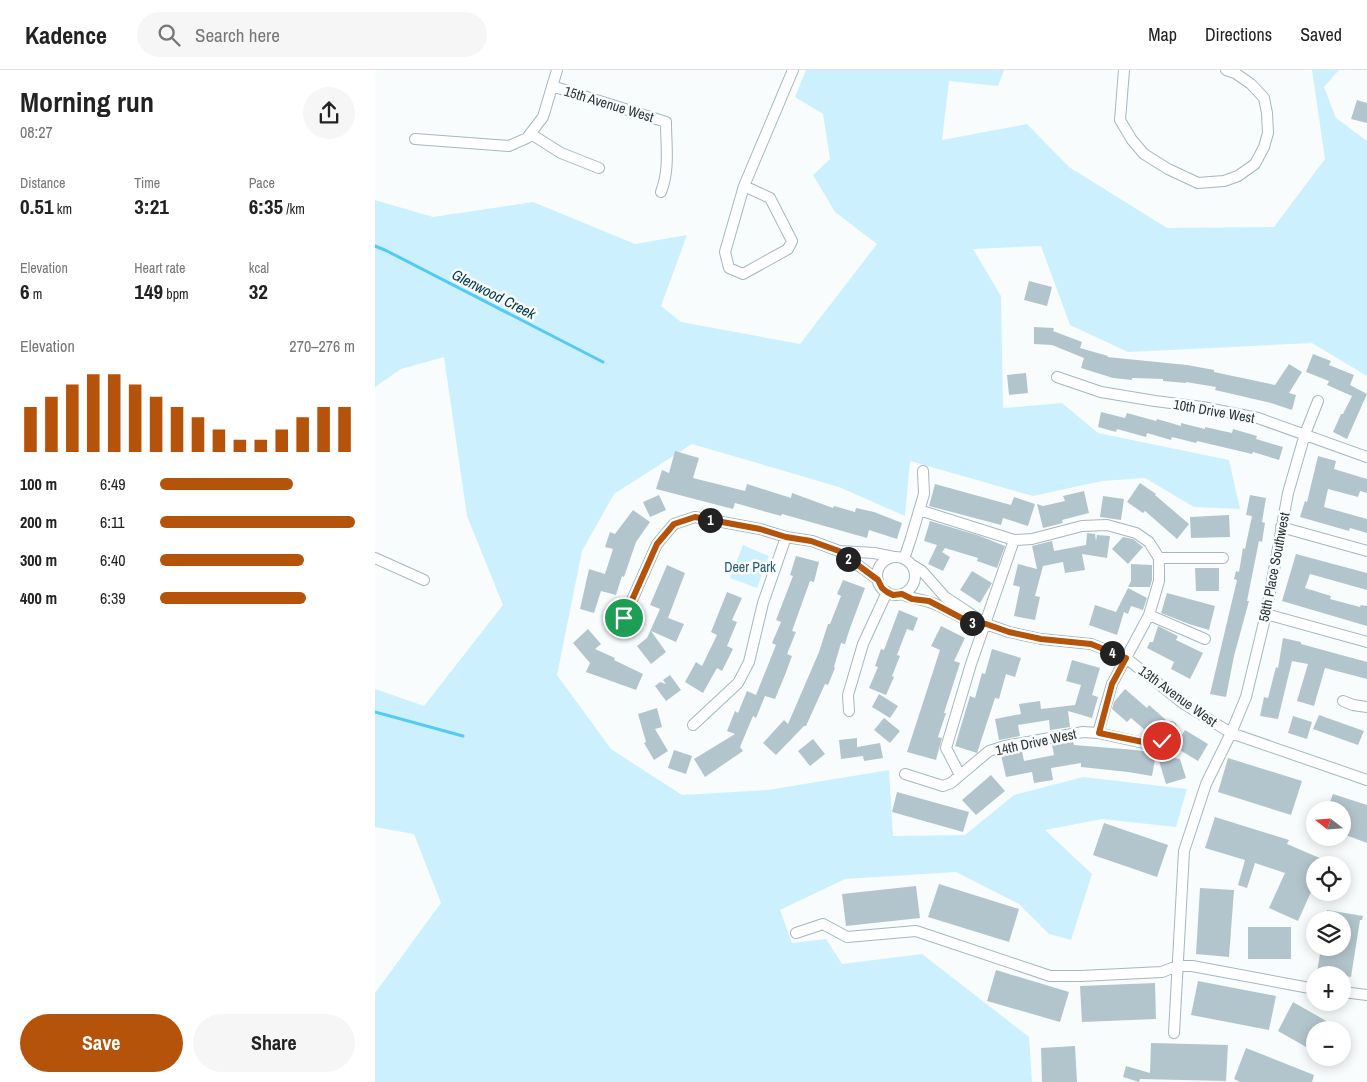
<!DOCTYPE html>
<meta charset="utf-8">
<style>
body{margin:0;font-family:"Archivo Narrow",sans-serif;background:#f6f6f6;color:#222;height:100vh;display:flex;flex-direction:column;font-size:19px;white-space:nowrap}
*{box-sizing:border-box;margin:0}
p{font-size:16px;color:#767676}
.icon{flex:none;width:28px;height:28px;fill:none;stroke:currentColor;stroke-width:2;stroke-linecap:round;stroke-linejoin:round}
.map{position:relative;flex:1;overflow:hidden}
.panel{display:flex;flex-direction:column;background:#fff;width:375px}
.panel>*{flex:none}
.needle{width:32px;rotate:287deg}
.tools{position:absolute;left:931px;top:731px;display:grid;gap:10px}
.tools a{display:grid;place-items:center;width:45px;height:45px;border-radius:50%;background:#fff;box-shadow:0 2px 12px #0003;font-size:25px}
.pin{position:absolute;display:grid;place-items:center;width:42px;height:42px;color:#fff;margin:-21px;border:2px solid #fff;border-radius:50%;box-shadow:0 1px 5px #0007}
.km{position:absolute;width:25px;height:25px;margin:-12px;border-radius:50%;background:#222;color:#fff;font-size:14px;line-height:25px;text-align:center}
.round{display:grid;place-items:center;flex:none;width:52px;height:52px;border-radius:26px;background:#f6f6f6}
.head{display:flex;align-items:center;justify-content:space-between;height:85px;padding:0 20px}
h1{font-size:28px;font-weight:800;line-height:38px}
.stats{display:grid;grid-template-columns:repeat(3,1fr);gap:8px;height:85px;padding:5px 20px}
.stats div{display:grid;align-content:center}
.stats b{font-size:21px;font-weight:800}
.stats small{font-size:14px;font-weight:400}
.stats p{font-size:14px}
.chart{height:140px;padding:10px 20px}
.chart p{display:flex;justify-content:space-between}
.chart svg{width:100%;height:90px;margin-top:5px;stroke:#b45309;stroke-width:6}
.cta{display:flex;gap:10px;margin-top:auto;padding:10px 20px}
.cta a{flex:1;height:58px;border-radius:30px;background:#b45309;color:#fff;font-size:20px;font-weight:800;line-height:58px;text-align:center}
.cta a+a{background:#f6f6f6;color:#222}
ul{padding:0 20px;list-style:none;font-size:16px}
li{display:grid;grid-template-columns:80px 60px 1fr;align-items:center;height:38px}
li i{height:12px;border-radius:6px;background:#b45309}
header{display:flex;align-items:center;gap:30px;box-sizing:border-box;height:70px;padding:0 25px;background:#fff;border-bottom:1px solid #e0e0e0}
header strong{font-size:24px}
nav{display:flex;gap:28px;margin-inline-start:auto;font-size:18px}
.search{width:350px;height:45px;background:#f6f6f6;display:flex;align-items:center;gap:12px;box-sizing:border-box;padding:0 18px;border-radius:28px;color:#767676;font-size:19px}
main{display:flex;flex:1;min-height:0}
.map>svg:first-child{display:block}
.green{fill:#ccf0fe}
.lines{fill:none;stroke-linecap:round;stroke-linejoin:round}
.stream{stroke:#53cbf4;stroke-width:3}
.building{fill:#b3c5cc}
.minor-casing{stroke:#a6b7be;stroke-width:12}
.minor{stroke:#fff;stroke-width:10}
.route-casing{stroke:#fff;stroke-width:10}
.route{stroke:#b45309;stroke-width:6}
.labels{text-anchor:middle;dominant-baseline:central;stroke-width:5;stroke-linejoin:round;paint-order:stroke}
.street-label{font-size:14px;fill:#2d3436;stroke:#f8fcfd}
.park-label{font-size:14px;fill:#2a5a6c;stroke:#f8fcfd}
.water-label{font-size:15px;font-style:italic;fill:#003748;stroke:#f8fcfd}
</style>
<header>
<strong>Kadence</strong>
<div class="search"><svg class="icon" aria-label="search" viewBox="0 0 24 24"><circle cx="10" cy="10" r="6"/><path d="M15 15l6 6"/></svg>Search here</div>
<nav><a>Map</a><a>Directions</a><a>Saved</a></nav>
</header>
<main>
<section class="panel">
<div class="head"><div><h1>Morning run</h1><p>08:27</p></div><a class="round"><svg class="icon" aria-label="share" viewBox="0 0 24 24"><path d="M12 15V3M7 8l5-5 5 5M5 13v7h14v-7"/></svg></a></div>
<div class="stats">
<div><p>Distance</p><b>0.51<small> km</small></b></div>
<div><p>Time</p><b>3:21</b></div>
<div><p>Pace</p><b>6:35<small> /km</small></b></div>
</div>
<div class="stats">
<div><p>Elevation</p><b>6<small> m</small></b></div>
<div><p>Heart rate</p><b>149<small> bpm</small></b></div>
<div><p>kcal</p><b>32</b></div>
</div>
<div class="chart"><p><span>Elevation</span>270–276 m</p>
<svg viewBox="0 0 160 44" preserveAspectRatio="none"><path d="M5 44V22M15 44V17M25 44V11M35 44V6M45 44V6M55 44V11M65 44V17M75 44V22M85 44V27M95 44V33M105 44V38M115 44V38M125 44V33M135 44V27M145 44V22M155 44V22"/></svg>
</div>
<ul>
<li><b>100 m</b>6:49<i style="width:68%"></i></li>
<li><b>200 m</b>6:11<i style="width:100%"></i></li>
<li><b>300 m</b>6:40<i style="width:74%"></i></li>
<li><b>400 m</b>6:39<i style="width:75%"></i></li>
</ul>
<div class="cta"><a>Save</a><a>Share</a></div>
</section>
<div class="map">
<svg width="992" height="1012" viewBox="0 0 992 1012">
<rect width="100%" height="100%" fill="#f8fcfd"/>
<path class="green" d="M431,0H629L623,16L574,11L567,70L652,54L694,97L792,158L899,157L950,89L937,0H964L949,17L961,48L992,71V306L937,273L753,282L695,255L666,176L598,179L626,226L628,338L687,333L723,363L854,390L865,439L819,437L770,408L727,411L658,426L535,391L530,446L464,417L317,374L239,424L207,481L182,605L236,679L307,725L393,720L514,700L518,766L590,765L639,725L708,707L812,719L801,757L727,749L670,760L717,804L696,870L674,864L644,834L581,802L470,809L405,840L417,873L451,869L467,894L547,884L654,967L657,1012H0V923L66,833L39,764L0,757V619L49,636L128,535L92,446L69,287L26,299L0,317V130L58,147L158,132L260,174L312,165L286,236L306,252L425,274L502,174L460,142L438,105L455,89L448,44L420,27Z
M368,475L394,486L382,518L355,508Z"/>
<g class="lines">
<path class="stream" d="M0,176L12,181L228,292
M0,642L88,666"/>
</g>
<path class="building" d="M982,30L992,33V53L976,49Z
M654,211L677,217L672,236L649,230Z
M659,257L679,258L678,261L707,272L705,278L733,286L732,287L812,295L839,300V302L900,315L914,294L927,302L914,323L921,325L917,340L896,333L840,320L841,317L811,312V313L788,311V309L757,308V310L738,308L706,298L709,288L677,275L659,274Z
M938,284L956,291L954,295L979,305L975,315L992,324L972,369L958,362L966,344H968L977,326L952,315L954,311L931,302Z
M651,303L653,323L634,325L632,305Z
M726,342L750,348L752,343L781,351L782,349L806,356V353L830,359V357L857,363L858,359L882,366L881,369L908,377L904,390L878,382L877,384L822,371L821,373L797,367L796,370L772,363L771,367L742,359L741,362L723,357Z
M300,381L324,388L318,408L370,421L372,414L416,428L417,423L458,438L459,436L480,442L481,438L499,442L527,453L522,469L494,460L492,468L407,444L406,446L360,433L358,439L281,419L287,400L294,403Z
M943,386L961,391L959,399L992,409V423L985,421L983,427L953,419L949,437L992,449V463L975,458L974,461L925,447L930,431L932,432Z
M765,413L781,424L780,425L814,454L802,469L770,441L768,443L752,432Z
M560,414L636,435L639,427L660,434L653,456L628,448L626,455L554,436Z
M709,421L714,443L687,450L688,453L668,458L662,434L668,436L690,431L688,426Z
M284,425L291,440L275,447L268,432Z
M875,425L891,428L887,452L890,453L887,472L884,471L872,531H874L859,586L851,627L835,624L862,510L859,509L861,501L864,502L868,478L870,479L877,446L871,445Z
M728,426L749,429L746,450L725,447Z
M258,440L275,452L261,472L249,507L247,506L241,525L226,521L219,543L205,539L214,499L230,504L238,479L230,477L235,462L240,464Z
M854,445L855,467L816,468L815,447Z
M555,451L605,466L630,476L622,498L602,491L603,488L570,478L567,482L575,487L568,501L553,494L562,475L549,471Z
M712,463L720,464L721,471L722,465L735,466L732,488L707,484L710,500L690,503L688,492L668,496L660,526L665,527L660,550L639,546L645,517L638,515L643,494L662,499L657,476L677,471L679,481L711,475Z
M748,467L758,469L768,477L753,494L737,479Z
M921,484L992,503V520L935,504L930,518L956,526L955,529L985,537L986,535L992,536V556L907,531Z
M421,486L444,492L439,512L435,511L417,561L421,562L412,584L417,586L410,605L400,629L390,626L381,648L378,646L365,677L368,681L330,707L319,689L360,664L352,661L360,641L363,643L372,621L381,625L401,575L397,573L406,552L401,550L418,506L415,505Z
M756,494L777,495V510L775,517H753L756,511Z
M292,495L310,503L293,548L309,554L301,572L276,561L291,582L276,594L262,576L272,568L285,539L275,535Z
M820,498H844V521H821Z
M597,501L617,513L605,533L585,520Z
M468,510L490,518L474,561L470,574L466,573L459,597L460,598L453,615L450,614L431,656H429L401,685L388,673L409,650L413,654L444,582L453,554H455L466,526L462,524Z
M753,518L772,528L768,540L756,536L753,544L749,542L742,565L714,555L720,535L741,542Z
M352,522L367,528L357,550L362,552L352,576L358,579L347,601L342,598L328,623L310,612L321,592L327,596L342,565L336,562Z
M792,523L840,536L834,560L814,554L786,543Z
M524,540L543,548L538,561L532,559L522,585L525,586L517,606L519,607L511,625L494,618L503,597L500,596L506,579L509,580Z
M566,556L590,568L579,591L585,593L569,643H571L563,667L567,668L561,690L532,682L565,580L556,576Z
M783,556L803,566L801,570L828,583L815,609L796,599L799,592L772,578L775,572H778Z
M213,559L226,574L220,579L240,588L239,590L268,604L261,620L211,602L215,593L198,573Z
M908,568L926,572V574L992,592V609L950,598L939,636L922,631L933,594L917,591L903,649L885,646L889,627L893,628L901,597L903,598Z
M617,579L646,588L640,607L631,604L624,629L620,628L602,683L580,676L595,626L600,628L607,603L610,604Z
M697,590L725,598L717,625L723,627L717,648L693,641L695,657L675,660L674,650L643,655L645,666L624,670L620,649L646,644L644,634L665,631L666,639L700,635L706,615L691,611Z
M295,605L306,620L291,631L280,616L285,612L291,614L288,610Z
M750,619L772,638L774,635L791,650L777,666L756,648L752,652L737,639L739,632Z
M504,624L523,636L515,648L497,637Z
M282,638L287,657L280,659L293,681L279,690L269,673L271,672L263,644Z
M944,645L989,661L983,675L938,659Z
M918,646L937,652L932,669L913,663Z
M509,648L525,661L515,673L499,660Z
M810,660L833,674L823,691L800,677Z
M482,668V677L505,673L508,688L489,691L488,686L466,689L464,670Z
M438,669L450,684L435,696L423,681Z
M698,672L699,675L761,680L781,684L777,706L753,702L706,697V693L676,698L678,710L659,713L657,702L631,707L626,685L647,681L649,691L679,685L677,675Z
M299,680L317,686L311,704L293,698Z
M796,687L805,689L811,708L791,714L784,691Z
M853,688L927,711L916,745L843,722Z
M616,705L630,721L601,745L587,730Z
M522,722L594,742L588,762L517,742Z
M958,724L992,735V773L968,764V740H952Z
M840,747L914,770L912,774L961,795H940V813L923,851L894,838L910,803L880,793L872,818L863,815L870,790L830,778Z
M729,753L793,775L782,807L718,785Z
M564,814L644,839L634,872L553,847Z
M541,816L545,848L471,856L467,824Z
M825,818L859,820L854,887L821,884Z
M952,840L988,846L987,850H985L976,907L942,902L946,878H968V850H951Z
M873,857H916V889H873Z
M621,900L694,922L685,952L612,931Z
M823,911L901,926L894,960L816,945Z
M780,913L781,949L707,952L705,916Z
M918,932L967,960H940V982L903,961Z
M776,973L853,975L851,1011L765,1009L764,1012L748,1007L751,996L775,1003Z
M700,976L702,1012H667L666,978Z
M871,978L939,1005L937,1012H865L859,1009Z"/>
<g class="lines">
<defs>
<path id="minor" d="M749,0L745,50L757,70L769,84L793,99L823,113L849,111L863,106L880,94L889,77L893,63L892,43L889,28L876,14L860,3L851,0
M177,16L291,52C291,76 295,99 286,122
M156,64L186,83L224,98
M40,69L134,76L152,68L168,47L182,0
M369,116L395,128L417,171L413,179L368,204L354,198L350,182L369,116L418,0
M682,307L726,322L780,331L827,337L883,348L992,387
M544,440L639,470L657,469L707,456L732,455L761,463L774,472L784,488H848
M906,457L992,481
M464,481L499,483L519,487
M502 506a19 19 0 1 1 38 0a19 19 0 1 1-38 0Z
M0,488L49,510
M529,489L536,468L549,424L548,401
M537,495L547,501L570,527L611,554L634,562L666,569L716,574L751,588L809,634L856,663L992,710
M527,524C538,530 544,528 554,532C576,539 586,552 610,554
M891,544L992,572
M774,545L830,569
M249,548L282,474L299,454L320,447L385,459L411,467L437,471L464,481L503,510
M968,631L978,635L992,637
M474,641L473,625L488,574L512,522
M318,655L363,613L374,592L388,533L411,467
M723,663L737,614L774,545L784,511V488
M530,704L568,716L576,713L614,681L630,676L708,662L723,663L778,675L787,671L796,657
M585,705L571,678L596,594L639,470
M421,863L448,854L472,867L541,861L675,906H706L787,902L802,896H817L940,919
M968,922L992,925
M799,963L809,781L831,714L856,663L871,627L891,544L913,423L930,364L943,331"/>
</defs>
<use href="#minor" class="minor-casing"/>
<use href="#minor" class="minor"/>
</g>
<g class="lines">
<defs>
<path id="route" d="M249,548L282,474L299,454L320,447L385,459L411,467L436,471L464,481L503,510L507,518L512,522L518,525L527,524L537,529L554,531L596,553L611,554L634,562L666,569L716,574L751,588L737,614L724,663L778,674L787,671"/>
</defs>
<use href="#route" class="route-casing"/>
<use href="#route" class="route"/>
</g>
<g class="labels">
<g class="street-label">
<text transform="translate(234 34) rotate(17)">15th Avenue West</text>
<text transform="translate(839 341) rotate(10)">10th Drive West</text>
<text transform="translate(899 497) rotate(-79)">58th Place Southwest</text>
<text transform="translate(803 626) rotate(36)">13th Avenue West</text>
<text transform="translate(661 672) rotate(-12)">14th Drive West</text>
</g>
<g class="park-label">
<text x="375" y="497">Deer Park</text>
</g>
<g class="water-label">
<text transform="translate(119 224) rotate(27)">Glenwood Creek</text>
</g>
</g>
</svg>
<div class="tools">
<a><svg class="needle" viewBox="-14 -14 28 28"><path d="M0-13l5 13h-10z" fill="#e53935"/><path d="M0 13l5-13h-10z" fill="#767676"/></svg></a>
<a><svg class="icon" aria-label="locate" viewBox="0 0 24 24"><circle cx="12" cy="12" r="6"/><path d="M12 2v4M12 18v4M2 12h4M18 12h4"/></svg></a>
<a><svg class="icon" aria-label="layers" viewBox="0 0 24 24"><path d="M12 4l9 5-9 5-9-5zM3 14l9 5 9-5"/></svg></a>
<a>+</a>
<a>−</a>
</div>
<div class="pin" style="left:249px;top:548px;background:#1e9e55"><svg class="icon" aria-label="arrive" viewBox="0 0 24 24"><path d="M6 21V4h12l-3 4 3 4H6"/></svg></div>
<div class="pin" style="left:787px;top:671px;background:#d93025"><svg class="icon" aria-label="check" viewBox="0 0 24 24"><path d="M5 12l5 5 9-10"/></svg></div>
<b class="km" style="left:335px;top:450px">1</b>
<b class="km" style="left:473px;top:489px">2</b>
<b class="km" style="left:597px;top:553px">3</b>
<b class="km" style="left:737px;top:583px">4</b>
</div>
</main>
